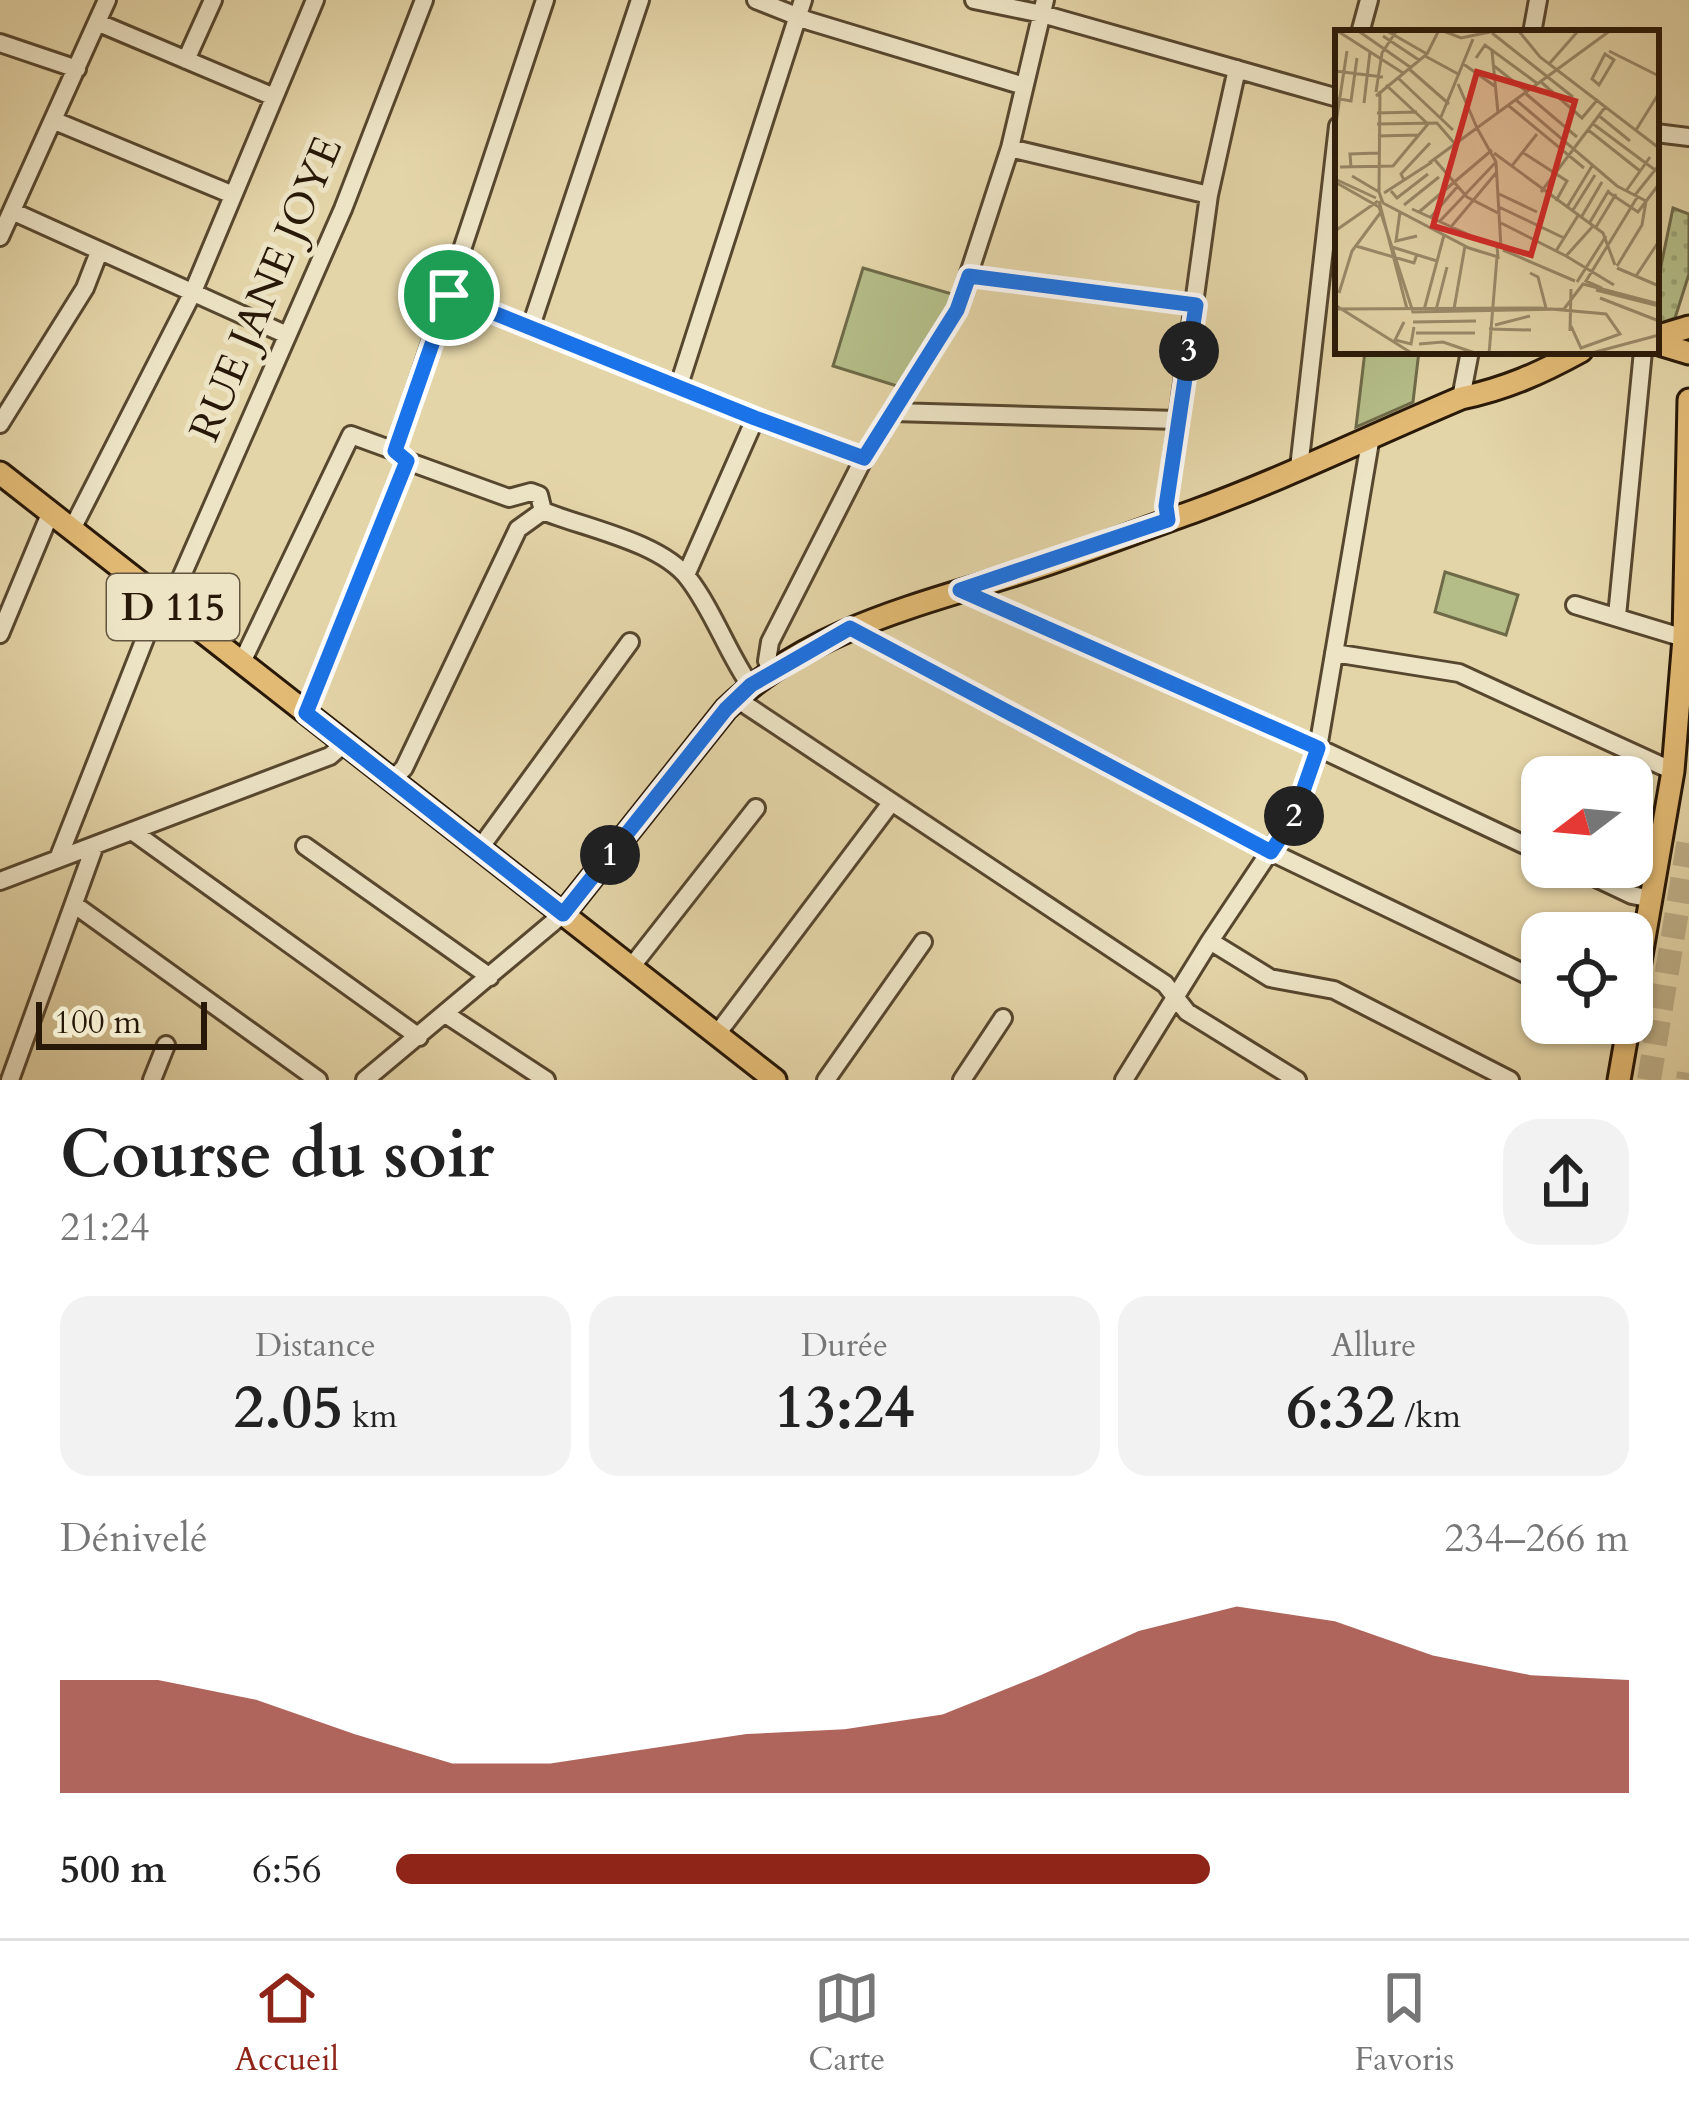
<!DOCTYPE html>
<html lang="fr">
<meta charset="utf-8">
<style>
body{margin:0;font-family:Cardo,serif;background:#f2f2f2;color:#222;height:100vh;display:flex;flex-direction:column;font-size:45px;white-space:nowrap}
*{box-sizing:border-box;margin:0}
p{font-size:39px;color:#767676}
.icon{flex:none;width:66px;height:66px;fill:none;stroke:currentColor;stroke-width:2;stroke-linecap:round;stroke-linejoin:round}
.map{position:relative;height:1080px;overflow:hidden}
.drawer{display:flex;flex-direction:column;background:#fff;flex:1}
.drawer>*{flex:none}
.needle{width:78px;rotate:254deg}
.fabs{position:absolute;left:1521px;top:756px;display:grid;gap:24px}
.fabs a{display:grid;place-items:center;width:132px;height:132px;border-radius:24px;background:#fff;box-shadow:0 3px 9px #0004;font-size:60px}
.scale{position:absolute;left:36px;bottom:30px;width:171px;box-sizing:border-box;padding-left:12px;border:6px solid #281807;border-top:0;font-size:33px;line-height:42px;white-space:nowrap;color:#281807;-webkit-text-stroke:9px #ede4c6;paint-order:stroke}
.pin{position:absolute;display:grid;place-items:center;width:102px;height:102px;color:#fff;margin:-51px;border:6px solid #fff;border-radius:50%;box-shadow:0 3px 12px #0007}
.km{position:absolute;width:60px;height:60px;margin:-30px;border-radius:50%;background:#222;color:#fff;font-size:33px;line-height:60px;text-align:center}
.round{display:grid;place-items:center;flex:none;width:126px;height:126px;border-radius:36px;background:#f2f2f2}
.headline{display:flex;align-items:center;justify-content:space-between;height:204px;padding:0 60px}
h1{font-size:66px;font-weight:800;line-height:90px}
.stats{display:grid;grid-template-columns:repeat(3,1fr);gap:18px;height:204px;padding:12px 60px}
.stats div{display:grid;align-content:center;border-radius:30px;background:#f2f2f2;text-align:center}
.stats b{font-size:60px;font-weight:800}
.stats small{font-size:33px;font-weight:400}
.stats p{font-size:33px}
.chart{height:336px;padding:24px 60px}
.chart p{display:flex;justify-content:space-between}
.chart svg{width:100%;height:216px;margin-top:12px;fill:#8f2418;opacity:.7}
ul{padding:0 60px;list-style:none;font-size:39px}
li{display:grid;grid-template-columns:192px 144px 1fr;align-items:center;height:90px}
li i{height:30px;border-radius:15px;background:#8f2418}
.tab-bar{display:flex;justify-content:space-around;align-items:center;height:168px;border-top:3px solid #e0e0e0;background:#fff;font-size:33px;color:#767676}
.tab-bar a{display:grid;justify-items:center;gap:6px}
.tab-bar .active{color:#8f2418}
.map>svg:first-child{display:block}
.grass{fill:url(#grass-dots);stroke:#6e6a48;stroke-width:3}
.pitch{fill:#b4bd88;stroke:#6e6a48;stroke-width:3}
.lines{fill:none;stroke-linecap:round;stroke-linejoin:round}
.highway-tunnel{stroke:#beaf88;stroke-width:24;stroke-dasharray:24 12;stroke-linecap:butt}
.minor-casing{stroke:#57472f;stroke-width:22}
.major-casing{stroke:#281807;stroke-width:27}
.minor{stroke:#ede4c6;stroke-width:16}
.major{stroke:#e2ba74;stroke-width:21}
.route-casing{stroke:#fff;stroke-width:24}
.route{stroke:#1a73e8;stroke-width:15}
.labels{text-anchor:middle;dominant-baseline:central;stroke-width:10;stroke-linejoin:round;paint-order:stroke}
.shield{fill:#ede4c6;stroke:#635540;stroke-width:3}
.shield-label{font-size:39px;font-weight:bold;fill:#281807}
.street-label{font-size:42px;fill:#281807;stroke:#ede4c6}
.inset-road{fill:none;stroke:#998968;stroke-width:3}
.view{fill:#d62828;fill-opacity:0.15;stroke:#d62828;stroke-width:6}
.inset-edge{fill:none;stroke:#281807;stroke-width:6}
</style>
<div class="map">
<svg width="1689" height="1080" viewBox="0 0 1689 1080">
<defs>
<pattern id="grass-dots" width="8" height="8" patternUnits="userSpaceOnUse" patternTransform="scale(3)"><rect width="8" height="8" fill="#b4bd88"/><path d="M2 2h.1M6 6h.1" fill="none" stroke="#9ba274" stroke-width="1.8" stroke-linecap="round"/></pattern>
</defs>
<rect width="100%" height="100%" fill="#e4d5a8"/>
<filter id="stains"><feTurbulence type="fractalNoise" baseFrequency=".00167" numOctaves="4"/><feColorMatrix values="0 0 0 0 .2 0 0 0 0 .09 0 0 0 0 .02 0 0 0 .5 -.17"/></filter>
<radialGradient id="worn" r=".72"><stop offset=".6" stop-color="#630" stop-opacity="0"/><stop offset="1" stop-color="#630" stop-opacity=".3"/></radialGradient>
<path class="grass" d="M1673,208L1689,214V274L1675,318L1656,325V290Z"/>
<path class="pitch" d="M863,268L952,294L949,307L897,386L833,366Z
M1365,351H1419L1413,402L1356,427Z
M1445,572L1518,595L1506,635L1435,612Z"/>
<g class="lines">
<path class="highway-tunnel" d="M1649,1080L1689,839
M1688,1080L1689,1073"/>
<defs>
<path id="minor" d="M756,0L809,21L1024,86
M974,0L1042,14L1338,98
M99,23L274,97
M1360,33L1369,0
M1532,33L1538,0
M0,43L77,69
M186,60L213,0
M55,121L233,195
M1656,133L1689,137
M1010,148L1209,195
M14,212L287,335
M0,237L107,0
M969,276L1196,305
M449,295L755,419L864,458
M531,326L640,0
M678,388L803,0
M1461,398L1470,351
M893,412L1178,420
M0,424L85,288L99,252
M395,451L545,0
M1299,468L1338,126
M543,511C585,528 660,542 688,578C713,610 727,652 750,685
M1168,520L1166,506L1209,195L1237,69
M72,529L192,294L315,0
M686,575L755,419
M960,590L1327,752L1542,853
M169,605L343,209L424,0
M1575,605L1684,638
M1617,616L1643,351
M850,628L1271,852L1542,982
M0,634L50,514
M1334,653L1459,673L1673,771
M243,660L351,435L395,451L407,461L509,498L531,492L539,495L543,511L518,529L404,768L392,780
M772,673L767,661L770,642L864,458L957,310L1010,148L1045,0
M737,699L1165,984L1187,1012L1297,1080
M306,713L407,461
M132,831L419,1037
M305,846L490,977
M480,848L630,642
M58,859L161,598
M1573,867L1632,895L1652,899
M0,881L330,756L345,743
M75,905L318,1080
M1210,941L1270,978L1334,990L1510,1080
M632,966L756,808
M447,1015L546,1080
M717,1034L891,803
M10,1080L95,845
M152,1080L166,1045
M365,1080L563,914
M826,1080L923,942
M962,1080L1003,1018
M1124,1080L1210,941L1293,817L1318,748L1371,436"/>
<path id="major" d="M1656,337L1689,327
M1656,343L1689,353
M0,473L775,1080
M563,914L726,709C811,626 929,603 1038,567C1089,550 1141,530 1192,512C1283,479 1371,436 1461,398C1505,389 1541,373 1581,351
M1632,1008L1673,771L1684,638L1689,400
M1619,1080L1629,1023"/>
</defs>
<use href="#minor" class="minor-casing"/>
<use href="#major" class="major-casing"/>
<use href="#minor" class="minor"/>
<use href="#major" class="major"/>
</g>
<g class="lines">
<defs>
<path id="route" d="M969,276L1196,305L1166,506L1168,520L960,590L1318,748L1294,817L1271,852L850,628L751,685L726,709L563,914L306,713L407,461L395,451L397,445L449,295L755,418L864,458L957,310Z"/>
</defs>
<use href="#route" class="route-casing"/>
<use href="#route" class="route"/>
</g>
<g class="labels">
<rect class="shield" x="107" y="574" width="132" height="66" rx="9"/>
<g class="shield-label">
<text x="173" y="607">D 115</text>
</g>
<g class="street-label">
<text transform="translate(266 289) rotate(-67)">RUE JANE JOYE</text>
</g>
</g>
<g transform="translate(1335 30)">
<rect width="324" height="324" fill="#e4d5a8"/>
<path class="inset-road" d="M1,0L68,43M22,0L75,37M106,0L126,8L155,2M183,0L205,27L324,118M52,1L92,24M157,3L238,67M48,6L84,30M157,21L163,83M274,21L324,46M270,24L279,30L264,55L257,49ZM90,26L125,45M141,28L150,15L203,54M127,33L161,57M214,34L244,0M159,36L192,62M73,38L114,74M0,41L48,47M62,47L118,100M206,52L247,88L263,69M123,54L142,98M51,55L93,94M41,62L47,23L62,0M190,63L242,107M41,66L92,24L104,0M0,68L16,71L22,28M181,70L282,156L311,171M29,73L35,22M174,76L249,138M42,83L82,82M263,85L295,111M106,87L138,9M1,93L12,21M257,93L320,140M42,94L102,93L120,114M142,98L161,132L166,218M252,99L305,141M301,100L324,63M43,106L84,105M187,122L232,151L221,171M159,123L268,203L280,235M100,130L132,167L165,184M94,133L276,0M5,137L58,136L93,94M16,137L15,124L43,123M176,137L202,104M17,146L44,162L45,61M0,149L41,168M69,150L66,144L95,113M0,152L44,177L78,282L229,279L248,254L324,274M56,161L62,168L93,144M291,161L315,127M206,162L271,76M273,162L303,182L324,154M49,163L97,132M162,163L202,182M300,165L324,135M44,171L72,279M47,171L44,162L48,173L134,218L163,227L162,217M69,175L104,147M164,177L229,208M232,177L257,136M77,179L141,208M238,180L260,145M65,182L61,211L82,206M84,182L157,120M247,186L267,152M95,188L123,156M104,192L161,132M255,192L274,160M166,193L231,226L259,195M261,197L281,164M115,198L161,143M0,201L43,171M21,216L79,233L82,224M57,217L102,231M168,220L240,251M221,221L244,184M231,226L279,255M282,236L307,195L311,171M282,238L324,256M195,243L203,247L211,278M301,246L324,211M242,252L271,206M267,258L251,251L303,166M261,260L324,276M4,263L17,221L46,182M265,268L324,291M0,275L78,324M205,278L271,284L285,304L246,318L236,296M3,279L205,278M119,279L130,216M89,280L109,205M101,280L112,237M69,292L60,310L76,314L79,297M78,292L141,291M160,295L195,286M154,299L196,300M235,301L236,259M81,303H140M84,314L108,312L143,324M154,324L162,227M253,324L324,305"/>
<path class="view" d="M142,42L240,71L196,225L98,196Z"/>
<rect width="324" height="324" class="inset-edge"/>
</g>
<rect width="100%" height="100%" filter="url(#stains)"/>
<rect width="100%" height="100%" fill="url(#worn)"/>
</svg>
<div class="fabs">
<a><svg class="needle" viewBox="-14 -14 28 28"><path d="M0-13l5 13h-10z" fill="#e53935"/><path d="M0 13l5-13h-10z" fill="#767676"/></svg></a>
<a><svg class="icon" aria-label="locate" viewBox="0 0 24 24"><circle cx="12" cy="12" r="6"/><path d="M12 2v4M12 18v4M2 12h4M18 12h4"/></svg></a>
</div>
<div class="scale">100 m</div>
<div class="pin" style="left:449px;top:295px;background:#1e9e55"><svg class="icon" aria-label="arrive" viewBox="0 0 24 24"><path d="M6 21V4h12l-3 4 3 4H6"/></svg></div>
<b class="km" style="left:610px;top:855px">1</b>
<b class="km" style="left:1294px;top:816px">2</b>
<b class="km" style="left:1189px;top:351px">3</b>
</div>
<section class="drawer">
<div class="headline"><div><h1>Course du soir</h1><p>21:24</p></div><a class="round"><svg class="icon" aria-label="share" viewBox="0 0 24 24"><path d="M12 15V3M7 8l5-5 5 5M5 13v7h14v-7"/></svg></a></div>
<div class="stats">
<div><p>Distance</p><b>2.05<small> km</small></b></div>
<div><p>Durée</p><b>13:24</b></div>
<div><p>Allure</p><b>6:32<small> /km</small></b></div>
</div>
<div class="chart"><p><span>Dénivelé</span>234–266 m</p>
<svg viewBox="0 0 160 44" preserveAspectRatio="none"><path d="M0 44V21L10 21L20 25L30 32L40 38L50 38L60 35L70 32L80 31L90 28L100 20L110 11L120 6L130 9L140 16L150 20L160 21V44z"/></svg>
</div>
<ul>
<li><b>500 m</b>6:56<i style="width:66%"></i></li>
</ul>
</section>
<nav class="tab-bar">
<a class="active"><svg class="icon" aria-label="home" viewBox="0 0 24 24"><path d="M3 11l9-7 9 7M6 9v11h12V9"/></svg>Accueil</a>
<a><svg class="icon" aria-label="map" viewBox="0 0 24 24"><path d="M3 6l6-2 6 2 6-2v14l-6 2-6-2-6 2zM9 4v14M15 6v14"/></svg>Carte</a>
<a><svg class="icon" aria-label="saved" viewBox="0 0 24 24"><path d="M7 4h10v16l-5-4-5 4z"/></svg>Favoris</a>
</nav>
